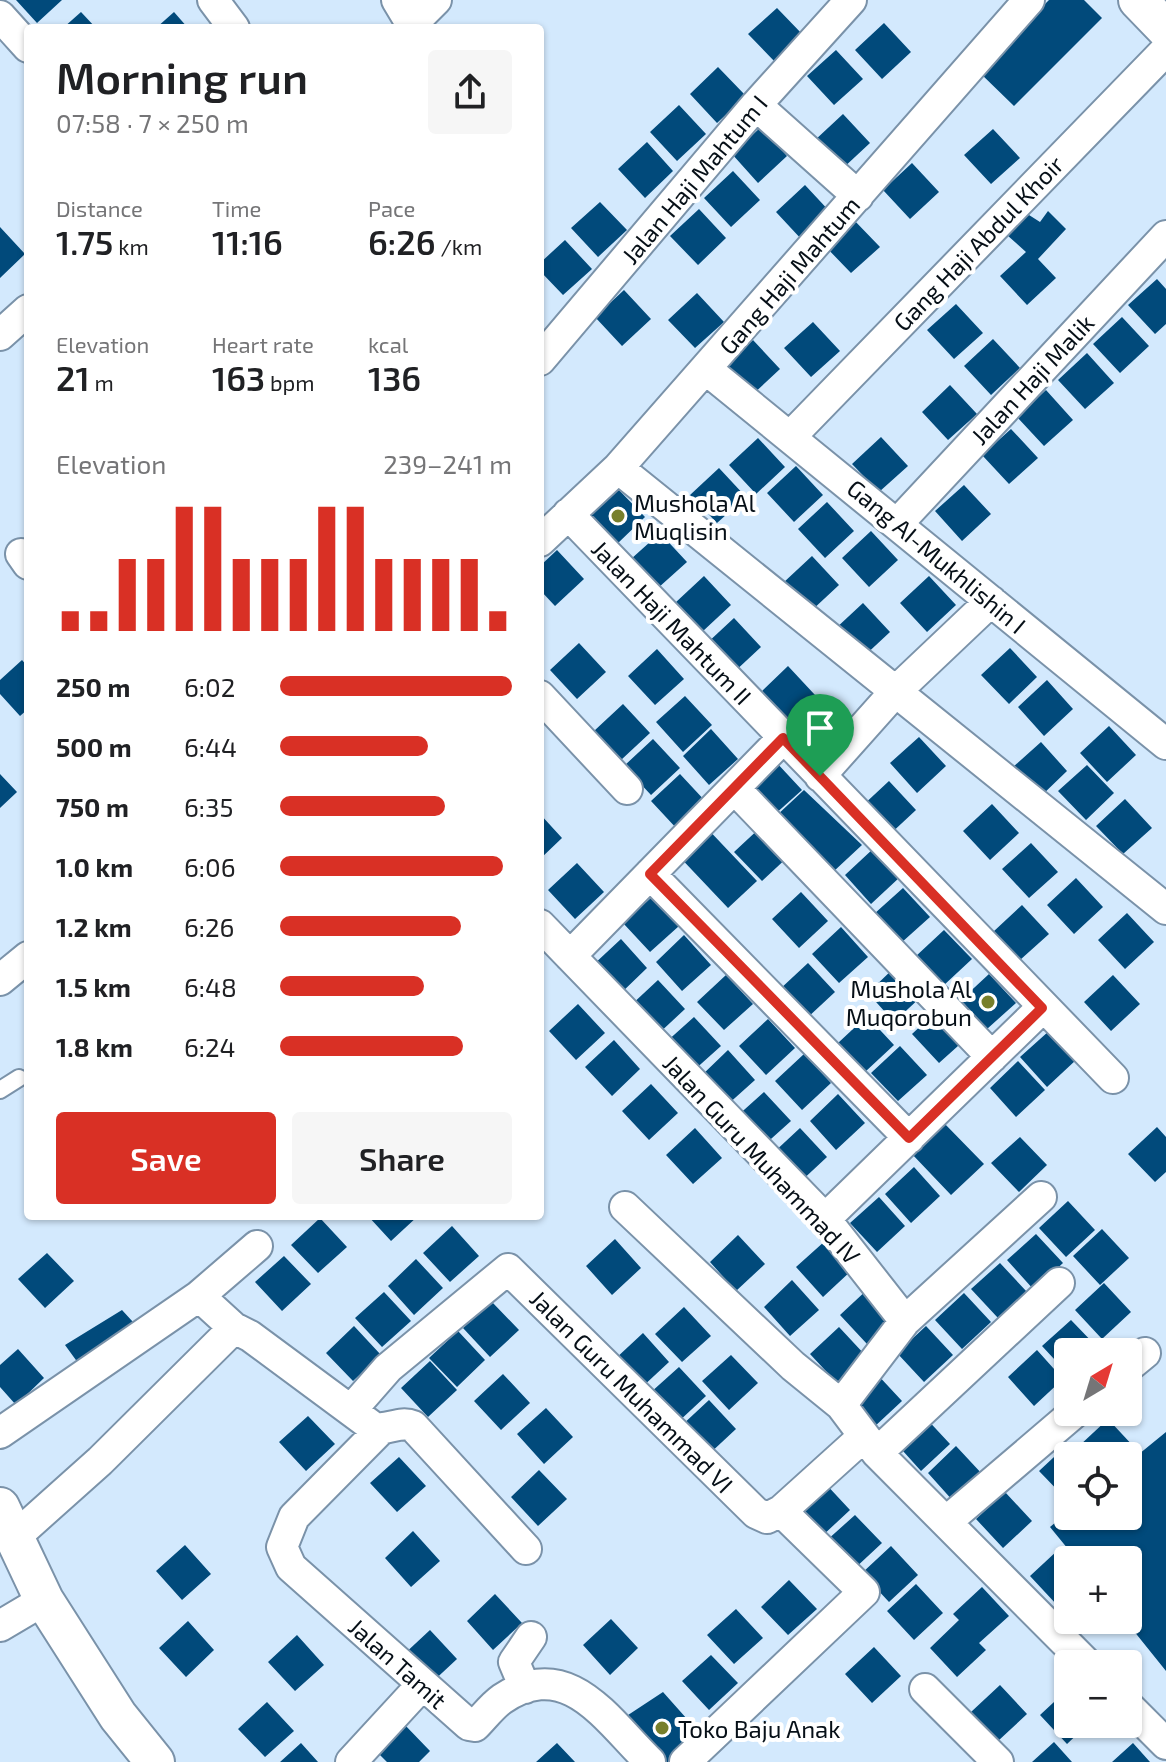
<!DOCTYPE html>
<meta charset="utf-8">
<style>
body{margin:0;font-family:"Exo 2",sans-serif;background:#f6f6f6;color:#202124;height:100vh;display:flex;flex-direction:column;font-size:30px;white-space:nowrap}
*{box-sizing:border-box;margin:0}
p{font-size:26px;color:#757577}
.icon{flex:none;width:44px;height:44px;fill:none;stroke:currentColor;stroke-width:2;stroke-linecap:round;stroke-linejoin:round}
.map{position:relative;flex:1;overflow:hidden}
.side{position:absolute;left:24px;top:24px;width:520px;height:1196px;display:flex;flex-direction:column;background:#fff;border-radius:8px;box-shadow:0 2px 6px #0004}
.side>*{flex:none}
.needle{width:52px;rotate:38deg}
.controls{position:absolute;left:1054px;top:1338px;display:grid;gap:16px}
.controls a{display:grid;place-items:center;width:88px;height:88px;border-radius:8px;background:#fff;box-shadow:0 2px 6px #0004;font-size:40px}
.pin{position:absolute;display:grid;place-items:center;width:68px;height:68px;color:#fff;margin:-82px -34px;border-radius:50% 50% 50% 0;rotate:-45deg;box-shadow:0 0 8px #0007}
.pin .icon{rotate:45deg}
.round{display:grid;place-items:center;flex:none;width:84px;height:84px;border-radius:8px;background:#f6f6f6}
.head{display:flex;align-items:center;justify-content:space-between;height:136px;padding:0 32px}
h1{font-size:44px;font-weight:600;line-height:60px}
.metrics{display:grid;grid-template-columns:repeat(3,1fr);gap:12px;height:136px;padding:8px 32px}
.metrics div{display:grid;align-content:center}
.metrics b{font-size:34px;font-weight:600}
.metrics small{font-size:22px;font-weight:400}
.metrics p{font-size:22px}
.chart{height:224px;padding:16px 32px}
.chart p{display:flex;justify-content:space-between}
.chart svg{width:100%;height:144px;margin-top:8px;stroke:#d93025;stroke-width:6}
.cta{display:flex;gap:16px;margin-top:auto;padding:16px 32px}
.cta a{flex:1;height:92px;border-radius:8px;background:#d93025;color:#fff;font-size:32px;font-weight:600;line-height:92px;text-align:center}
.cta a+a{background:#f6f6f6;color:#202124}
ul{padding:0 32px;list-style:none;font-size:26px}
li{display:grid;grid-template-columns:128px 96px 1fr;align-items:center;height:60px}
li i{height:20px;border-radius:10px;background:#d93025}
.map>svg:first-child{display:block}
.building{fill:#014a7b}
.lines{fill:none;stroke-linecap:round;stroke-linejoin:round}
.service-casing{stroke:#7a92a9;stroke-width:20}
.minor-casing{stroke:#7a92a9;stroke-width:34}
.tertiary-casing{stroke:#7a92a9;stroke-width:42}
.service{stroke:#fff;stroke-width:16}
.minor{stroke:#fff;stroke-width:30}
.tertiary{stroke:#fff;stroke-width:38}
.route-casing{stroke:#fff;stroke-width:16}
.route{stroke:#d93025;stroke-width:10}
.poi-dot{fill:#777f2b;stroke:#fff;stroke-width:3}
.labels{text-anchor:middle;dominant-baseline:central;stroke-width:8;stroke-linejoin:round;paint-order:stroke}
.street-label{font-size:24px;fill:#060f17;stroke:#fff}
.poi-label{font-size:24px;fill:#060f17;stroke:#fff;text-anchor:start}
</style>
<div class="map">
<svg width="1166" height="1762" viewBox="0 0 1166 1762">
<rect width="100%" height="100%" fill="#d3e9fd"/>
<path class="building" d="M16,0H62L37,23Z
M1049,0H1084L1102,18L1014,106L978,71Z
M777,8L804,36L776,63L748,34Z
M81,12L96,28H63Z
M174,12L188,28H156Z
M884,23L911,52L882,79L855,50Z
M836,50L863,79L834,105L807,76Z
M718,67L746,96L717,123L690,94Z
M679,105L706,134L677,161L650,132Z
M843,114L870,143L841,170L814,141Z
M761,127L787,156L758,183L732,154Z
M993,129L1020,158L991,184L964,155Z
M647,142L673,171L645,198L618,169Z
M912,163L939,192L910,219L883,190Z
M733,171L760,200L731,227L704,198Z
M805,185L832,214L803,241L776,212Z
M600,202L627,230L598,257L571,228Z
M699,209L726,238L698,265L670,236Z
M1048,211L1066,229L1038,259L1056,278L1027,305L1000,276L1026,252L1007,235L1023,218L1029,215L1040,222Z
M852,218L880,247L851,273L823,244Z
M0,227L25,254L0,278Z
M565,240L592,269L563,295L540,271V263Z
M1157,279L1166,289V324L1155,334L1128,305Z
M624,290L651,319L622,346L595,317Z
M697,293L724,322L695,348L668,320Z
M956,304L983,333L954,359L927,330Z
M1122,317L1149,346L1120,373L1093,344Z
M813,322L840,351L811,377L784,348Z
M993,339L1020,368L991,395L964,366Z
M753,340L780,369L751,396L724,367Z
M1087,353L1114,383L1085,409L1058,380Z
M950,385L977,414L948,440L922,412Z
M1046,390L1073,420L1044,446L1017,417Z
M1011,429L1038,458L1009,484L982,455Z
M881,437L908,466L879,492L852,464Z
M758,438L785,467L756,494L729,465Z
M796,466L823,495L794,522L767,493Z
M719,468L746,497L717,523L690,495Z
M964,485L991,514L962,541L935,511Z
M618,489L645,517L617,544L589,515Z
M827,502L854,531L825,558L798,529Z
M871,531L898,560L869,587L842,558Z
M660,533L687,562L658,588L631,559Z
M557,550L584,579L555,606L540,590V566Z
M812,556L839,585L810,612L783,583Z
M704,576L731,605L702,632L675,603Z
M929,576L956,605L927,632L900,603Z
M863,603L890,632L861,659L834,630Z
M734,618L761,647L732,674L705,645Z
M579,643L606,672L577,699L550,670Z
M1010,648L1037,677L1009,704L981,675Z
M657,649L684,679L655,705L628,676Z
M22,660L28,667V709L20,716L0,694V680Z
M788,666L815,695L786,722L760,693Z
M1047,680L1073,709L1044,736L1018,707Z
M685,696L712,725L683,752L656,722Z
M623,704L650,733L621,760L594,731Z
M1109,726L1136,755L1107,782L1080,753Z
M711,729L738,759L709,785L683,756Z
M919,737L946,766L917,793L890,763Z
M653,739L680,768L651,795L624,766Z
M1041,742L1067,771L1039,798L1012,768Z
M775,761L802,790L773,816L746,787Z
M1087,765L1114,793L1086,820L1058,791Z
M0,774L17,792L0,808Z
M680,774L707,803L678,830L651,801Z
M889,781L916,810L887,837L860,808Z
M804,790L862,845L833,872L775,817Z
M1125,799L1152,828L1123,854L1096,826Z
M992,804L1019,833L990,860L963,831Z
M540,814L562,838L540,859Z
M703,824L757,881L728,908L674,851Z
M763,825L791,854L762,881L734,852Z
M1031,843L1058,872L1029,898L1002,869Z
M874,848L900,877L871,904L845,875Z
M577,863L604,892L575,919L548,890Z
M1076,878L1103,907L1074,934L1047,905Z
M903,888L930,917L901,943L874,914Z
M801,892L828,921L799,948L772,919Z
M652,897L679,926L650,952L623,923Z
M1022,905L1049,934L1020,960L993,932Z
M1127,913L1154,942L1125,969L1098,940Z
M841,927L868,957L839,983L812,954Z
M944,930L972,959L943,986L915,957Z
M684,935L711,965L682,991L656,962Z
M621,939L647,968L619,995L592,966Z
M808,963L835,992L806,1019L779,990Z
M896,966L923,995L894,1022L868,993Z
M989,974L1016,1003L987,1029L961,1000Z
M726,975L753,1004L724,1030L697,1002Z
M1113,975L1140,1004L1111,1031L1084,1002Z
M658,980L685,1009L656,1036L629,1007Z
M578,1004L605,1033L576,1060L549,1031Z
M941,1007L968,1037L939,1063L912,1034Z
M867,1016L894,1045L865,1072L838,1043Z
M694,1017L721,1046L692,1072L665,1043Z
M768,1019L795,1048L766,1075L739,1046Z
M1049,1031L1076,1060L1047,1087L1020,1057Z
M614,1040L640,1069L612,1096L585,1067Z
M900,1046L927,1075L898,1101L871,1073Z
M728,1050L755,1080L726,1106L700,1077Z
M804,1054L831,1083L802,1110L775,1081Z
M1018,1061L1045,1090L1016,1117L990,1088Z
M651,1084L678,1113L649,1140L622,1111Z
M764,1092L791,1121L762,1147L735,1118Z
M838,1094L865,1123L836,1150L810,1121Z
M943,1122L984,1164L951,1195L911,1153Z
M1157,1127L1166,1137V1172L1155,1182L1128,1154Z
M695,1128L722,1158L693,1184L666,1155Z
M800,1128L827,1157L798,1184L771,1155Z
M1020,1137L1047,1165L1019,1192L991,1163Z
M914,1167L940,1196L911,1223L885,1194Z
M879,1197L905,1226L877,1252L850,1223Z
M1068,1201L1095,1230L1066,1257L1039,1228Z
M368,1216H418L391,1241Z
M320,1218L347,1247L318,1273L291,1245Z
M452,1226L479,1256L450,1282L423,1253Z
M1102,1229L1129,1258L1100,1285L1073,1256Z
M1036,1234L1063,1263L1034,1290L1007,1260Z
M738,1235L765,1264L736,1291L710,1262Z
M615,1239L641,1268L612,1295L586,1266Z
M825,1241L852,1270L823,1297L796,1267Z
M47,1253L74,1281L45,1308L18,1279Z
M284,1256L311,1284L282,1311L255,1282Z
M416,1259L443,1288L414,1315L388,1286Z
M1000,1263L1027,1292L998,1318L971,1289Z
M792,1280L819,1310L790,1336L764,1307Z
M1104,1283L1131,1312L1102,1339L1075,1310Z
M869,1288L896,1317L867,1344L840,1315Z
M384,1292L411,1321L382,1347L355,1318Z
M964,1293L991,1322L962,1349L935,1320Z
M492,1302L519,1330L490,1357L463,1328Z
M684,1307L711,1336L682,1362L655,1334Z
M122,1310L133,1322L136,1333L81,1367L65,1345Z
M1071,1320L1098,1348L1094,1352H1068V1374L1042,1346Z
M354,1326L381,1355L353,1381L326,1353Z
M926,1326L953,1355L924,1382L897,1353Z
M839,1327L866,1356L837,1383L810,1354Z
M458,1331L485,1360L457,1387L429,1358Z
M643,1333L669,1362L640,1389L614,1360Z
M18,1349L44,1378L16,1405L0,1387V1365Z
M1037,1350L1063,1379L1034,1406L1008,1377Z
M731,1355L758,1383L729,1410L702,1381Z
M430,1361L457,1390L428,1417L401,1388Z
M679,1367L706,1396L677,1423L650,1393Z
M875,1372L902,1401L873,1428L846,1399Z
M503,1374L530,1403L501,1430L474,1401Z
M709,1400L736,1429L707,1456L680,1427Z
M546,1408L573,1437L544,1464L517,1434Z
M923,1415L950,1444L921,1471L894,1441Z
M308,1416L335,1444L306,1471L279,1442Z
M1108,1419L1135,1448L1127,1456H1088L1079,1446Z
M1166,1432V1671L1125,1620L1128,1560H1077L1050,1527L1068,1512V1516H1128V1463Z
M1068,1444L1079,1456H1068L1067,1500L1039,1471Z
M956,1446L983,1475L954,1502L928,1473Z
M399,1457L426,1486L397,1512L370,1483Z
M539,1470L567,1499L538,1526L511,1497Z
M823,1481L850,1510L821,1537L794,1508Z
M1005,1492L1032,1521L1003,1548L976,1519Z
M855,1515L882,1543L853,1570L826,1541Z
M413,1531L440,1561L411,1587L385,1558Z
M185,1545L211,1574L182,1600L156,1571Z
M891,1546L918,1575L889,1602L862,1573Z
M1058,1550L1068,1560V1595L1057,1605L1030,1576Z
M789,1580L817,1609L788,1635L761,1607Z
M916,1584L943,1613L914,1640L887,1611Z
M982,1587L1009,1616L979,1643L986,1650L957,1677L930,1648L959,1620L953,1614Z
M495,1594L522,1623L493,1650L467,1621Z
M736,1609L763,1638L734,1664L707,1635Z
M611,1619L638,1648L610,1675L583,1645Z
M188,1621L214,1650L186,1677L159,1648Z
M430,1630L457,1659L428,1686L401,1657Z
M297,1635L324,1665L295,1691L268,1662Z
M874,1647L901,1676L872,1703L845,1674Z
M711,1655L738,1683L709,1710L682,1681Z
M1000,1685L1027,1714L998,1741L971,1712Z
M1068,1689V1724H1088L1067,1744L1040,1715Z
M663,1692L703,1737L676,1762H658L622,1719Z
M267,1702L294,1731L265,1757L238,1729Z
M403,1723L430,1751L419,1762H387L374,1749Z
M1054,1742L1072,1762H1032Z
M301,1743L318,1762H280Z
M557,1743L575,1762H536Z
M1133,1743L1150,1762H1112Z"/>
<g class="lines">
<defs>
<path id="service" d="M0,1090L19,1078"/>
<path id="minor" d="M213,0L234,28
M397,0L412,25
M0,16L28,47
M408,28L436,0
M756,105L858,196
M0,335L28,310
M540,360L756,105L851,0
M707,370L1166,744
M791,436L1166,50
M618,468L1166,909
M568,514L1113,1078
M898,523L1166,236
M540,541L618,468L1029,0
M21,554L28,564
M540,696L627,789
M820,776L894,693L991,601
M734,788L992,1057
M650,874L909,1138
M540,925L825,1219L905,1321L841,1405
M570,956L783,738
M0,980L28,957
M625,1207L793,1366L841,1405L877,1453L1087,1664
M825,1219L1042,1008
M199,1296L257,1246
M905,1321L1041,1197
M1128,1367L1145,1353
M352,1409L388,1368L508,1269L756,1513L767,1518L781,1511L863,1437
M380,1430L294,1517L282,1547L291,1567L469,1725L475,1726C484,1717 492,1706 502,1699C568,1655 606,1719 650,1762
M0,1433L199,1296L234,1328
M877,1453L1059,1283
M946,1522L1075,1412
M15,1537L100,1461L234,1328L250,1336L373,1427C387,1432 399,1420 413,1426L526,1549
M0,1626L44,1600
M525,1688L514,1662L531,1637
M925,1689L998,1762
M1128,1706L1166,1744
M351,1762L421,1686
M685,1762L864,1592L781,1511"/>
<path id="tertiary" d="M1138,0L1166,29
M0,1507L44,1600L118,1716L155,1762"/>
</defs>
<use href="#service" class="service-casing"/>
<use href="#minor" class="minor-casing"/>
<use href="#tertiary" class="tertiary-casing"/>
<use href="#service" class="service"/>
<use href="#minor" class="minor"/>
<use href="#tertiary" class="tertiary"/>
</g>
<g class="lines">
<defs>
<path id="route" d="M783,738L1042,1008L909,1138L650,874Z"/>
</defs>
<use href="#route" class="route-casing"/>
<use href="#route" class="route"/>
</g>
<g class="poi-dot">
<circle cx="618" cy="516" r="8"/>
<circle cx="988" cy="1002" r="8"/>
<circle cx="662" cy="1728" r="8"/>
</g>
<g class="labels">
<g class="street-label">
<text transform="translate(694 179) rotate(-50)">Jalan Haji Mahtum I</text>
<text transform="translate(978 243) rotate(-46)">Gang Haji Abdul Khoir</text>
<text transform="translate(789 275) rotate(-49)">Gang Haji Mahtum</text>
<text transform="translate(1032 379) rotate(-47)">Jalan Haji Malik</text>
<text transform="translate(937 556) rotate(40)">Gang AI-Mukhlishin I</text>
<text transform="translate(672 622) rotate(46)">Jalan Haji Mahtum II</text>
<text transform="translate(762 1159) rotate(47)">Jalan Guru Muhammad IV</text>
<text transform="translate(632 1391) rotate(45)">Jalan Guru Muhammad VI</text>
<text transform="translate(398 1663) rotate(42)">Jalan Tamit</text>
</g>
<g class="poi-label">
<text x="634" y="502">Mushola Al<tspan x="634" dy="28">Muqlisin</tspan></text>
<text x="972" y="988" text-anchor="end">Mushola Al<tspan x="972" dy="28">Muqorobun</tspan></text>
<text x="678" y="1728">Toko Baju Anak</text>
</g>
</g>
</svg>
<div class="controls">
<a><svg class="needle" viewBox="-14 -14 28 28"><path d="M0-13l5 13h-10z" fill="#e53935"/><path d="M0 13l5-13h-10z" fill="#757577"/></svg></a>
<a><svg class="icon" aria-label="locate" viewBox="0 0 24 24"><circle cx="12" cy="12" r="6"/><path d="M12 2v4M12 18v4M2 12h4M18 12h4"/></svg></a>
<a>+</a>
<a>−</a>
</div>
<div class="pin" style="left:820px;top:776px;background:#1e9e55"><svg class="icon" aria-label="arrive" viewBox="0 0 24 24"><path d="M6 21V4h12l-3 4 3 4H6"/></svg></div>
<section class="side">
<div class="head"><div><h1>Morning run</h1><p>07:58 · 7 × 250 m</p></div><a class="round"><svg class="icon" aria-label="share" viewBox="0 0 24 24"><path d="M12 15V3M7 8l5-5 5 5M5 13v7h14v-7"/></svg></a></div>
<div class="metrics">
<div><p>Distance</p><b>1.75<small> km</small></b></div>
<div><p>Time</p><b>11:16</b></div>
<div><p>Pace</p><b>6:26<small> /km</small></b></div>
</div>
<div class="metrics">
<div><p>Elevation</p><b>21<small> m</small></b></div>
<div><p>Heart rate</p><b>163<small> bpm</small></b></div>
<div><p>kcal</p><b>136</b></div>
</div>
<div class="chart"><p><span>Elevation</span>239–241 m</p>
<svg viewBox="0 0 160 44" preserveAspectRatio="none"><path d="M5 44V38M15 44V38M25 44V22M35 44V22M45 44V6M55 44V6M65 44V22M75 44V22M85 44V22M95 44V6M105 44V6M115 44V22M125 44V22M135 44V22M145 44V22M155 44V38"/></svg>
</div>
<ul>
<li><b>250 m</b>6:02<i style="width:100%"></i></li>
<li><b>500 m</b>6:44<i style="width:64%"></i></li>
<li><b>750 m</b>6:35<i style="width:71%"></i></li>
<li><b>1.0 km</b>6:06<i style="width:96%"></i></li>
<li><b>1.2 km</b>6:26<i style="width:78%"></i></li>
<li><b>1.5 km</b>6:48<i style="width:62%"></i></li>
<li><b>1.8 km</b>6:24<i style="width:79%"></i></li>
</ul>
<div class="cta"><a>Save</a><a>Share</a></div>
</section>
</div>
